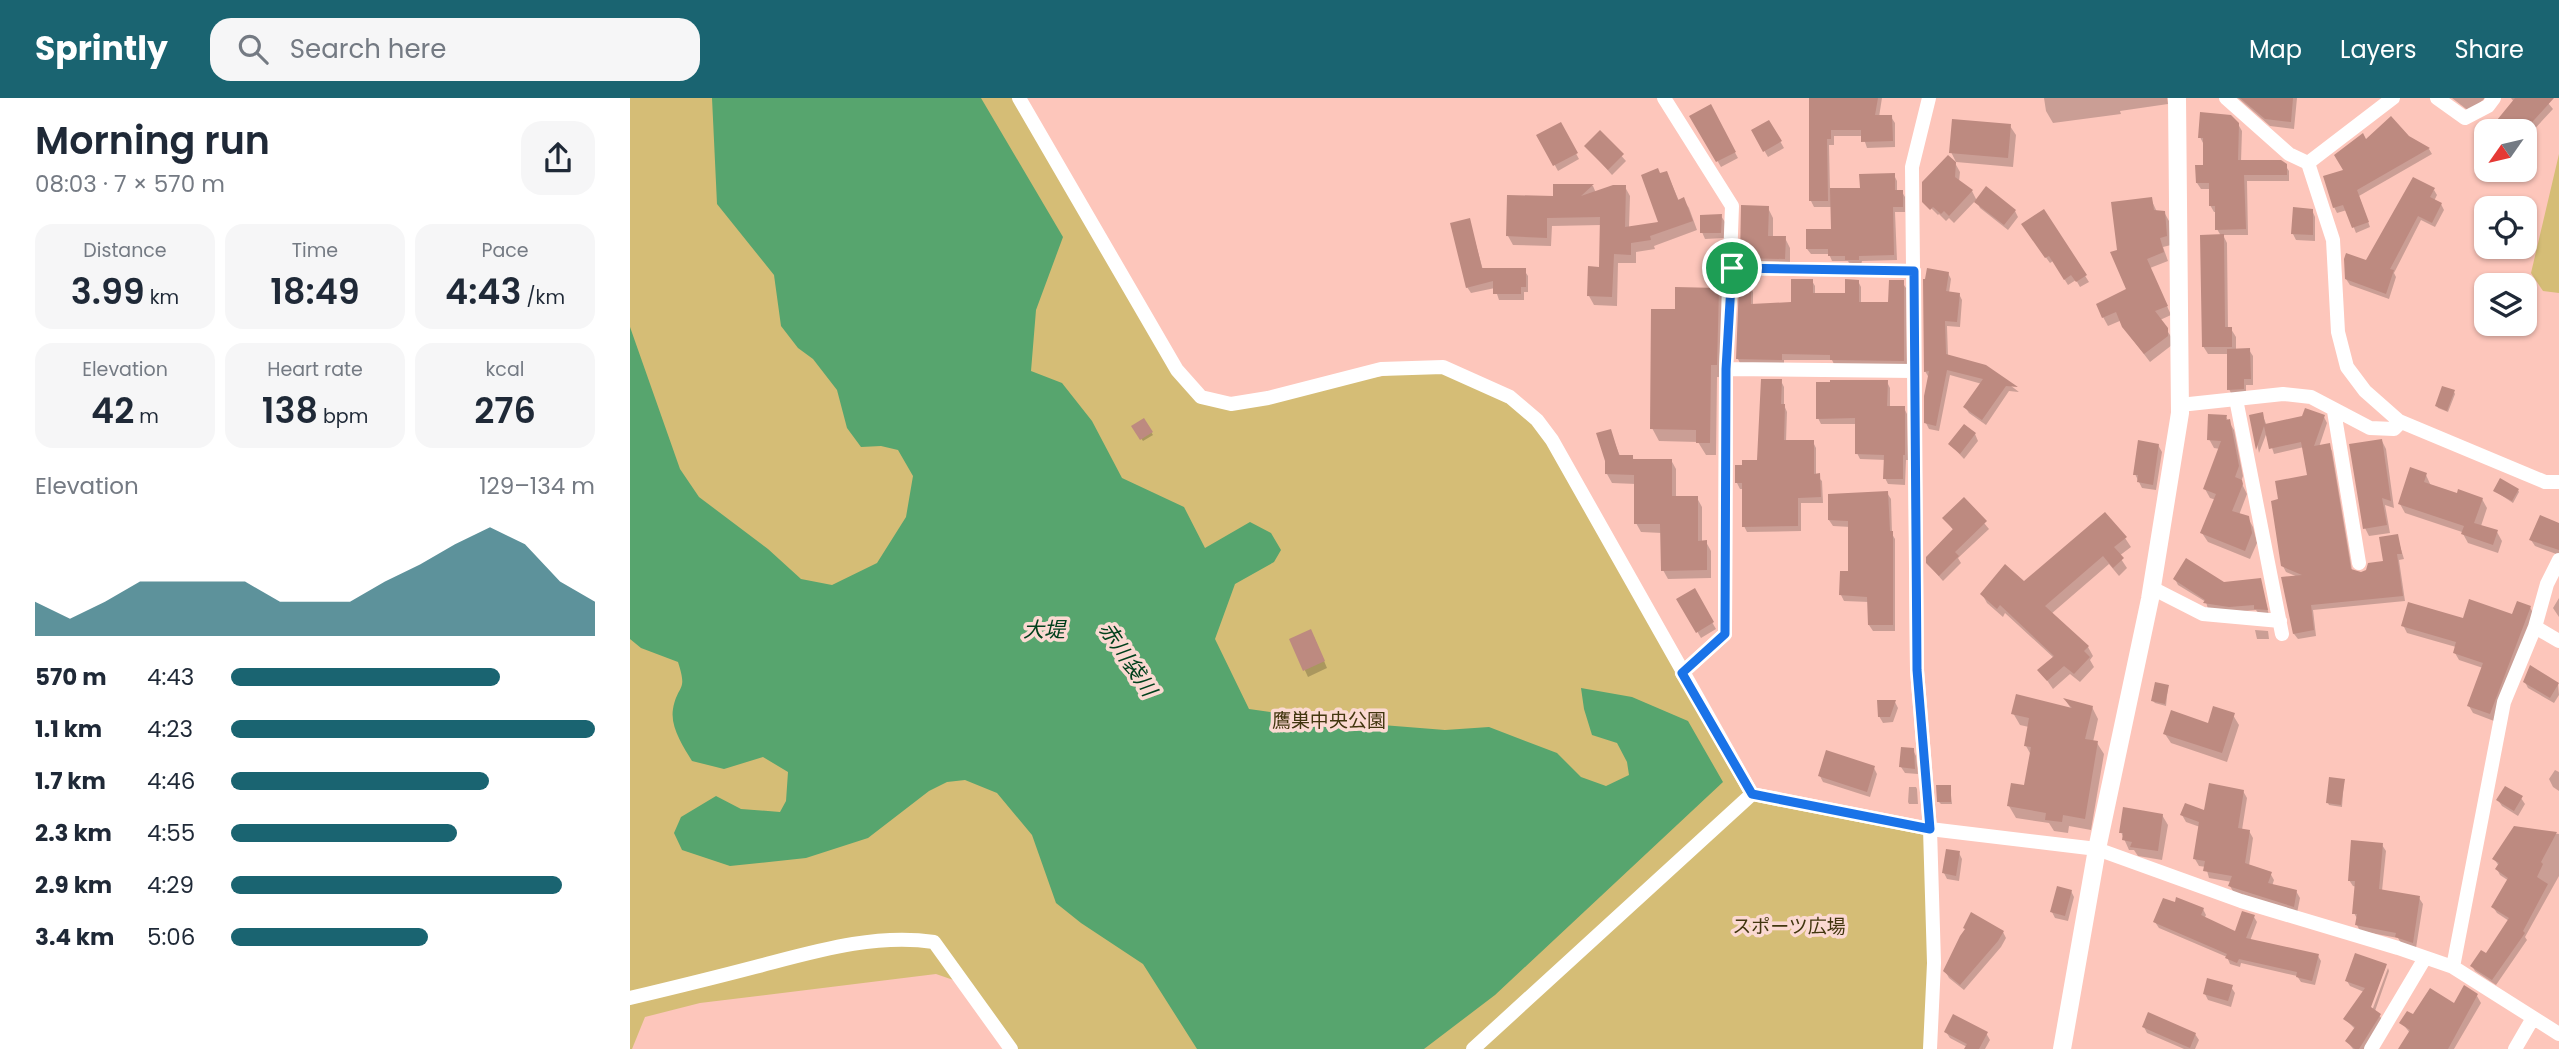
<!DOCTYPE html>
<meta charset="utf-8">
<style>
body{margin:0;font-family:Poppins,"Noto Sans JP",sans-serif;background:#f6f6f7;color:#1f2937;height:100vh;display:flex;flex-direction:column;font-size:26px;white-space:nowrap}
*{box-sizing:border-box;margin:0}
p{font-size:23px;color:#747a83}
.icon{flex:none;width:38px;height:38px;fill:none;stroke:currentColor;stroke-width:2;stroke-linecap:round;stroke-linejoin:round}
.map{position:relative;flex:1;overflow:hidden}
.panel{display:flex;flex-direction:column;background:#fff;width:630px}
.panel>*{flex:none}
.needle{width:46px;rotate:236deg}
.fabs{position:absolute;left:1844px;top:21px;display:grid;gap:14px}
.fabs a{display:grid;place-items:center;width:63px;height:63px;border-radius:14px;background:#fff;box-shadow:0 2px 5px #0004;font-size:35px}
.pin{position:absolute;display:grid;place-items:center;width:60px;height:60px;color:#fff;margin:-30px;border:4px solid #fff;border-radius:50%;box-shadow:0 2px 7px #0007}
.round{display:grid;place-items:center;flex:none;width:74px;height:74px;border-radius:21px;background:#f6f6f7}
.headline{display:flex;align-items:center;justify-content:space-between;height:119px;padding:0 35px}
h1{font-size:38px;font-weight:600;line-height:52px}
.metrics{display:grid;grid-template-columns:repeat(3,1fr);gap:10px;height:119px;padding:7px 35px}
.metrics div{display:grid;align-content:center;border-radius:18px;background:#f6f6f7;text-align:center}
.metrics b{font-size:35px;font-weight:600}
.metrics small{font-size:19px;font-weight:400}
.metrics p{font-size:19px}
.chart{height:196px;padding:14px 35px}
.chart p{display:flex;justify-content:space-between}
.chart svg{width:100%;height:126px;margin-top:7px;fill:#1a6471;opacity:.7}
ul{padding:0 35px;list-style:none;font-size:23px}
li{display:grid;grid-template-columns:112px 84px 1fr;align-items:center;height:52px}
li i{height:18px;border-radius:9px;background:#1a6471}
header{display:flex;align-items:center;gap:42px;box-sizing:border-box;height:98px;padding:0 35px;background:#1a6471;color:#fff}
header strong{font-size:33px}
nav{display:flex;gap:38px;margin-inline-start:auto;font-size:24px}
.search{width:490px;height:63px;background:#f6f6f7;display:flex;align-items:center;gap:18px;box-sizing:border-box;padding:0 24px;border-radius:21px;color:#747a83;font-size:26px}
main{display:flex;flex:1;min-height:0}
.map>svg:first-child{display:block}
.green{fill:#d5bd76}
.water{fill:#57a56e}
.shadow{fill:#0003}
.building{fill:#bd8a80}
.lines{fill:none;stroke-linecap:round;stroke-linejoin:round}
.minor{stroke:#fff;stroke-width:14}
.tertiary{stroke:#fff;stroke-width:18}
.route-casing{stroke:#fff;stroke-width:14}
.route{stroke:#1a73e8;stroke-width:9}
.labels{text-anchor:middle;dominant-baseline:central;stroke-width:7;stroke-linejoin:round;paint-order:stroke}
.park-label{font-size:19px;fill:#42360f;stroke:#fbd9d2}
.water-label{font-size:21px;font-style:italic;fill:#00401c;stroke:#fbd9d2}
</style>
<header>
<strong>Sprintly</strong>
<div class="search"><svg class="icon" aria-label="search" viewBox="0 0 24 24"><circle cx="10" cy="10" r="6"/><path d="M15 15l6 6"/></svg>Search here</div>
<nav><a>Map</a><a>Layers</a><a>Share</a></nav>
</header>
<main>
<section class="panel">
<div class="headline"><div><h1>Morning run</h1><p>08:03 · 7 × 570 m</p></div><a class="round"><svg class="icon" aria-label="share" viewBox="0 0 24 24"><path d="M12 15V3M7 8l5-5 5 5M5 13v7h14v-7"/></svg></a></div>
<div class="metrics">
<div><p>Distance</p><b>3.99<small> km</small></b></div>
<div><p>Time</p><b>18:49</b></div>
<div><p>Pace</p><b>4:43<small> /km</small></b></div>
</div>
<div class="metrics">
<div><p>Elevation</p><b>42<small> m</small></b></div>
<div><p>Heart rate</p><b>138<small> bpm</small></b></div>
<div><p>kcal</p><b>276</b></div>
</div>
<div class="chart"><p><span>Elevation</span>129–134 m</p>
<svg viewBox="0 0 160 44" preserveAspectRatio="none"><path d="M0 44V32L10 38L20 32L30 25L40 25L50 25L60 25L70 32L80 32L90 32L100 25L110 19L120 12L130 6L140 12L150 25L160 32V44z"/></svg>
</div>
<ul>
<li><b>570 m</b>4:43<i style="width:74%"></i></li>
<li><b>1.1 km</b>4:23<i style="width:100%"></i></li>
<li><b>1.7 km</b>4:46<i style="width:71%"></i></li>
<li><b>2.3 km</b>4:55<i style="width:62%"></i></li>
<li><b>2.9 km</b>4:29<i style="width:91%"></i></li>
<li><b>3.4 km</b>5:06<i style="width:54%"></i></li>
</ul>
</section>
<div class="map">
<svg width="1929" height="951" viewBox="0 0 1929 951">
<rect width="100%" height="100%" fill="#fdc6bb"/>
<path class="green" d="M0,0H389L571,299L601,306L680,289L813,269L907,322L1122,696L1300,731V951H381L335,886L306,876L70,905L15,919L2,951H0Z
M1929,56V195L1913,193L1901,175Z"/>
<path class="water" d="M82,0H351L433,139L406,212L401,273L432,285L462,323L492,380L554,409L575,450L620,424L641,435L651,452L644,464L605,486L585,541L619,611L702,623L815,632L859,629L927,655L951,679L976,688L999,677L997,664L987,645L962,637L954,611L951,590L1002,599L1058,623L1093,684L865,897L794,951H567L513,866L451,825L426,805L402,737L367,695L335,682L317,684L299,693L238,740L176,760L100,768L52,752L44,735L51,719L86,698L111,711L150,714L156,703L158,674L133,659L94,671L62,663C53,648 40,629 43,611C48,585 58,595 48,564L11,550L0,541V229L50,371L69,399L138,451L171,481L202,487L247,465L276,419L283,378L268,352L251,348L231,349L217,330L207,292L183,261L168,250L151,228L144,177L87,106Z"/>
<path class="shadow" d="M1181,0H1252L1249,19H1261L1265,25V49L1237,50L1233,38H1204V47H1199L1200,92H1231L1264,77L1267,83V94H1272L1275,99V114H1265L1267,162L1232,163L1231,167H1220L1218,163H1202L1199,156H1181L1177,151L1203,133V109H1184L1181,103Z
M1414,0H1537L1538,6L1490,13L1491,16L1423,25L1416,13Z
M1608,0H1667L1664,31L1640,28Z
M1822,0H1854V1L1840,14Z
M1881,0H1914L1923,11L1898,38L1901,43L1895,51V33H1865L1863,30L1884,4Z
M1080,9L1108,60L1091,69L1062,19Z
M1139,24L1154,50L1138,59L1123,33Z
M930,26L949,61L928,73L909,38Z
M1608,26L1612,33L1611,64L1655,67L1659,73V83H1617L1618,137H1593L1597,145L1598,231H1601L1606,239V252H1619L1623,258V287H1616V296L1602,297L1599,291L1598,256H1578L1573,248L1591,138L1587,131V114H1584L1580,107V91H1571L1567,85L1575,69L1573,45L1570,39Z
M1380,28L1386,37L1383,69L1326,64L1321,54Z
M970,34L996,63L982,77L956,48Z
M1778,39L1799,51L1802,56L1729,98L1740,129L1726,135L1717,112L1707,115L1704,109L1716,73L1736,44Z
M1325,65L1330,74L1329,84L1342,93L1347,103L1385,113L1388,119L1378,132L1350,110L1346,102L1324,125L1319,120L1316,123L1309,116L1306,119L1308,117L1296,105Z
M1037,75L1049,103L1053,101L1059,110L1067,132L1024,148L1025,151L1006,154V165H988L987,208L964,207L959,198L971,170V127L922,128L921,148L883,147L878,138L925,100V87L963,88L966,95L995,89L1000,98L999,130L1030,125V77Z
M1804,92L1807,97L1804,103L1811,106L1814,112L1805,129L1791,122L1764,175L1766,179L1759,201L1720,187L1716,181L1737,164Z
M1521,101L1527,114H1534L1539,123L1541,147L1533,149L1538,163L1520,170L1541,217L1530,222L1542,240V247L1520,264L1500,238L1492,222L1478,228L1473,219L1498,192L1489,153Z
M1113,109L1138,110L1143,120V140H1155L1160,150V170H1117L1111,160Z
M1682,112L1685,119V143L1666,142L1663,136Z
M1414,113L1459,184L1450,189L1446,182L1438,187L1423,163L1420,165L1396,132Z
M1091,118L1095,124L1094,140L1075,141L1072,134Z
M839,122L853,172H894L898,178V194H894V202H869L865,190L841,195L837,189Z
M1318,175L1321,181L1319,195L1329,196L1332,202L1330,229L1317,228L1318,258L1355,268L1389,294L1379,293L1356,327L1339,315L1335,309L1352,286L1320,277L1309,333L1299,331L1296,325L1299,280L1295,273Z
M1182,183L1185,188V197H1217L1228,183L1231,189V206H1260L1272,184L1276,190L1277,268H1205L1202,262H1154V267H1111L1108,261L1110,188H1120L1123,194V208L1163,206Z
M1088,191L1096,204L1093,279H1087L1086,357H1076L1068,344L1029,343L1022,330L1047,213Z
M1151,283L1154,289V307L1157,314L1156,344H1183L1186,350V377L1192,383L1193,405H1171V433L1117,434L1114,428V391H1110L1107,385L1129,364Z
M1257,284L1260,290V309L1274,310L1277,316L1278,362H1276L1275,387L1258,386L1255,380L1256,362L1230,361L1227,355V326H1191L1188,320Z
M1824,294L1825,296L1818,314L1808,310L1807,308Z
M1632,316L1637,328L1694,319L1697,325L1689,349L1699,347L1702,353L1722,472L1730,476L1755,464L1767,438L1774,461L1769,462L1775,503L1683,512L1686,538L1668,541L1664,536L1668,479L1656,474L1653,468L1650,402L1679,378L1674,349L1644,356L1637,334L1629,355L1621,318Z
M1596,319L1604,332L1613,378L1611,384L1617,396L1609,417L1618,420L1623,429L1627,445L1620,461L1578,444L1572,435L1586,402L1580,400L1575,391L1590,351L1584,350L1579,341Z
M513,322L523,337L513,343L503,329Z
M980,333L990,358L1002,359L1004,362H1041L1046,371V400H1067L1072,409V444H1076L1081,453V480L1038,481L1033,472L1032,435L1011,434L1006,425V386L982,385L977,376Z
M1345,336L1348,343L1334,361L1320,346Z
M1752,343L1756,351L1764,410L1755,407L1760,435L1739,438L1735,430Z
M1528,347L1532,354L1526,392L1512,390L1505,376Z
M1796,377L1801,388L1828,397L1852,401L1857,410L1851,428L1867,434L1872,443L1868,455L1838,445L1832,434L1775,415L1770,406Z
M1888,392L1889,394L1883,405L1865,393Z
M1257,395L1261,401L1262,436L1265,441V533H1243L1239,527V504L1214,503L1211,497L1220,475V429L1203,428L1199,422Z
M1334,401L1359,431L1328,460L1331,465L1313,483L1297,465L1324,433L1314,420Z
M1929,427V457L1905,448L1901,442Z
M1495,440L1501,449L1489,458L1497,470L1489,478L1479,466L1421,516L1458,549L1463,558L1460,562L1464,569L1450,584L1440,576L1423,591L1410,572L1424,560L1375,515L1373,519L1357,505L1352,496L1394,485Z
M1545,481L1594,486L1630,482L1639,517L1629,516L1626,512L1603,514L1578,511L1576,504L1548,487Z
M1064,493L1086,531L1071,540L1049,502Z
M1929,500V519L1923,510Z
M1900,509L1904,517L1864,623L1843,615L1839,608L1853,570L1829,562L1825,555L1826,549L1777,535L1773,527L1883,518Z
M1625,532L1638,533L1639,541H1627Z
M684,539L697,570L678,579L661,542Z
M1895,584L1928,586L1929,597L1924,605L1898,590Z
M1538,589L1536,608L1525,605L1523,603Z
M1436,603L1462,609L1468,621L1463,644L1467,645L1474,656L1461,732L1439,728L1438,735L1424,733L1419,725L1386,720L1379,708L1396,689L1401,657L1396,648L1399,629L1390,627L1383,615L1442,612Z
M1265,604L1268,610L1263,624L1253,625L1249,618Z
M1603,617L1609,627L1597,664L1541,645L1535,636L1579,627Z
M1283,652L1286,658L1288,676L1275,675L1271,669Z
M1244,670L1247,676L1240,699L1193,684L1190,678Z
M1925,672L1929,674V693L1923,689L1919,681Z
M1714,683L1712,709L1699,707L1698,705Z
M1320,688L1322,706H1311L1309,704Z
M1279,689H1286L1287,691L1288,706H1279L1278,704Z
M1613,693L1617,700L1612,732L1619,733L1623,740L1619,768L1640,775L1644,782L1642,788L1666,793L1670,800L1667,815L1604,795L1600,788L1602,784L1579,780L1576,769L1569,768L1565,761L1570,729L1556,724L1552,717L1575,715Z
M1891,700L1895,706L1888,718L1872,708L1868,702Z
M1532,717L1538,727L1532,762L1508,758L1504,752H1499L1491,734Z
M1885,730L1929,736V778L1895,839L1897,842L1866,887L1845,873L1842,868L1856,858L1879,823L1867,815L1863,809L1879,783L1870,777L1867,771L1869,768L1864,761Z
M1752,747L1756,753L1752,793L1789,800L1793,806L1786,850L1771,845L1768,840L1730,833L1727,827L1728,822L1724,815L1727,789L1723,788L1719,782Z
M1329,755L1332,761L1329,783L1317,781L1314,775Z
M1441,793L1444,799L1438,823L1425,820L1422,814Z
M1573,811L1576,817L1574,821L1606,835L1624,819L1627,824L1620,843L1688,858L1691,863L1685,887L1671,884L1667,878L1611,865L1610,869L1600,866L1597,859L1529,830L1525,824Z
M1337,832L1373,834L1376,840L1371,849L1334,892L1319,880L1315,873Z
M1756,868L1737,917L1740,918L1758,870L1759,873L1745,913L1753,922L1735,951H1723L1717,943L1725,931L1715,921L1734,894L1720,888L1717,883Z
M1601,889L1605,895L1601,909L1578,902L1575,896Z
M1847,898L1851,905L1824,951H1770L1780,935L1772,925Z
M1514,929L1565,936L1569,942L1565,951H1554L1517,935Z
M1316,934L1356,935L1360,942L1355,951H1336L1337,949L1320,940Z"/>
<path class="building" d="M1179,0H1248L1245,17H1262L1263,43L1231,44V32H1201V41H1197L1198,103H1179Z
M1610,0H1663L1661,24L1635,21Z
M1885,0H1924L1894,33H1858Z
M1081,6L1106,54L1086,64L1059,18Z
M1570,14L1601,17L1609,25L1608,62H1651L1657,66V77H1614L1616,131L1585,132V108H1579V85H1566L1565,67H1573V40H1568Z
M1761,18L1779,38L1800,50L1727,92L1739,124L1722,130L1713,107L1703,110L1693,78L1713,72L1704,57L1733,35L1736,41Z
M1322,21L1381,26L1378,60L1319,55Z
M1139,22L1152,43L1133,54L1121,32Z
M931,24L948,55L923,68L906,37Z
M970,32L994,56L978,72L954,48Z
M1318,57L1326,64L1325,79L1343,92L1319,118L1314,113L1311,116L1303,109L1300,112L1292,104V84Z
M1028,70L1030,75L1037,73L1048,102L1054,99L1063,123L1020,138L1021,142L1001,145V157L984,156L982,199L957,198L958,168L969,169L970,119L917,120V140L876,138L877,97L923,98V86H964L951,98L983,87H996L995,129L1028,124L1011,77Z
M1265,75V92H1273V109H1263L1264,157L1229,158V162H1215V158H1198V151H1176V131H1201L1200,90H1230L1229,76Z
M1783,79L1805,90L1800,99L1812,105L1802,125L1788,118L1760,171L1764,172L1756,196L1715,181L1714,161L1716,155L1736,162Z
M1356,88L1386,112L1374,127L1344,104Z
M1522,99L1524,112L1535,113L1537,138L1530,140L1534,154L1517,161L1538,208L1525,213L1538,230V238L1514,256L1492,229L1486,214L1472,220L1466,206L1496,191L1480,154L1487,152L1481,104Z
M1111,107L1139,108L1138,138H1156L1155,161L1110,160Z
M1663,109L1683,111V137L1661,136Z
M1414,111L1457,177L1446,184L1441,177L1434,182L1419,158L1415,160L1391,126Z
M1092,116L1091,135H1070V117Z
M840,120L852,170H896V189H891V196H863V183L836,190L820,125Z
M1594,136L1595,229H1602V249H1572L1570,137Z
M1297,170L1319,174L1316,193L1330,195L1327,224L1315,223L1316,256L1356,267L1388,289L1376,288L1352,322L1333,309L1353,281L1317,272L1306,328L1294,325V298L1299,273L1294,274L1293,181H1295Z
M1161,181H1183V195H1215V181L1229,182V204H1258L1259,182H1274V263L1200,262V257L1152,256V262L1106,261L1109,186L1121,187V206L1161,204Z
M1045,189L1089,190L1087,267H1081L1080,345H1066V332L1020,331L1021,211H1045Z
M1620,250L1621,281H1614V291L1597,292V251Z
M1131,281H1152L1151,306H1155L1154,342H1184V376L1190,375L1191,399L1168,400V428L1112,429V385H1105V367H1112V362H1127Z
M1200,282H1258L1257,308H1275V357H1273V381H1253L1254,357L1225,356V320L1186,321V284H1200Z
M1812,288L1825,292L1817,313L1805,308Z
M1675,310L1695,317L1684,348L1700,345L1721,471L1731,474L1736,472L1738,465L1753,463L1749,439L1768,436L1772,456H1767L1773,498L1681,507L1684,532L1663,536L1651,479L1672,477L1651,468L1641,403L1648,401L1645,383L1677,377L1671,344L1639,351L1634,328L1626,352L1619,317L1633,314L1635,326L1672,318Z
M1578,316L1597,317L1596,322L1600,321L1609,368L1605,379L1612,382L1613,386L1602,413L1619,418L1622,435L1615,453L1570,435L1586,396L1573,391L1591,343L1577,342Z
M514,320L523,334L510,342L501,328Z
M1334,326L1346,335L1330,356L1318,346Z
M981,331L989,357H1003V361H1042V398H1068V443L1077,442V472L1031,473L1030,426H1004V377L975,376V363L966,335Z
M1752,341L1761,403L1752,400L1757,427L1733,431L1719,346Z
M1508,342L1529,346L1523,387L1507,384L1508,377H1503Z
M1780,369L1797,375L1794,384L1827,395L1828,391L1853,400L1844,425L1868,432L1863,447L1831,436L1834,428L1768,406Z
M1870,380L1889,391L1882,403L1863,393Z
M1258,393L1260,433H1263V527H1238L1237,499L1209,497L1210,473H1218V423L1198,422V396Z
M1334,399L1357,423L1325,454L1329,458L1309,478L1296,465V459L1323,431L1312,420Z
M1475,414L1497,439L1484,449L1494,460L1483,470L1473,458L1415,508L1459,548L1454,553L1460,559L1444,576L1434,568L1417,583L1407,572L1424,558L1370,507L1367,511L1350,496L1375,466L1394,483Z
M1910,417L1929,425V452L1899,442Z
M1556,460L1594,484L1631,480L1638,512L1624,511V507L1599,509L1573,505L1575,502L1543,481Z
M1065,490L1084,524L1066,535L1046,501Z
M1839,501L1882,516L1887,503L1901,508L1860,616L1837,608L1853,565L1823,555L1826,544L1771,528L1778,504L1833,520Z
M681,531L695,563L673,573L659,541Z
M1900,567L1929,585L1920,600L1893,584Z
M1525,584L1539,587L1535,606L1521,603Z
M1386,596L1442,610L1433,600L1463,608L1455,641L1468,643L1455,721L1433,717L1432,724L1415,722L1416,715L1377,708L1381,685L1394,687L1401,649L1394,648L1399,620L1381,616Z
M1247,602H1266L1260,619H1248Z
M1583,608L1605,615L1592,655L1533,636L1541,612L1578,625Z
M1271,649L1284,650L1285,671L1269,669Z
M1196,652L1245,668L1237,694L1188,678Z
M1699,679L1715,681L1711,707L1696,705Z
M1579,685L1614,692L1608,730L1620,732L1615,765L1642,774L1638,785L1667,792L1664,809L1598,788L1602,778L1573,773L1575,763L1563,761L1569,724L1550,717L1555,705L1574,712Z
M1306,687H1321V704H1307Z
M1875,688L1893,698L1884,713L1866,702Z
M1493,709L1533,716L1528,753L1500,749L1502,744L1492,742L1493,735H1489Z
M1884,728L1927,734L1911,764L1913,766L1907,779L1918,786L1893,833L1895,835L1862,882L1840,868L1851,852L1856,855L1879,820L1861,809L1878,780L1865,771L1869,765L1862,761Z
M1721,742L1753,745L1749,791L1790,798L1783,845L1765,839L1766,835L1725,827L1727,816H1722L1725,783H1718Z
M1316,751L1330,753L1326,778L1312,775Z
M1427,788L1442,792L1435,818L1420,814Z
M1546,799L1574,810L1571,817L1605,833L1612,813L1625,817L1616,840L1689,856L1682,883L1666,879L1667,874L1609,861L1607,865L1595,860L1597,856L1523,824L1533,800L1545,804Z
M1341,814L1374,833L1368,843L1330,887L1313,873L1330,838L1335,831L1333,830Z
M1725,855L1757,866L1741,909L1751,916L1729,951H1725L1715,943L1725,929L1713,921L1735,890L1715,883Z
M1577,880L1603,887L1598,903L1573,896Z
M1834,887L1848,896L1818,951H1768L1780,932L1769,925L1777,913L1783,916L1800,890L1824,905Z
M1518,914L1566,935L1560,950L1512,929Z
M1323,916L1358,934L1349,951H1334L1337,946L1314,934Z"/>
<g class="lines">
<path class="minor" d="M389,0L547,272L571,299L601,306L638,300L751,271L813,269L880,299L907,322L922,342L1122,696L1300,731L1467,751L1611,803L1768,850L1823,869L1929,936
M1034,0L1102,108L1096,271L1095,536L1052,575
M1299,0L1282,69L1287,572L1300,731L1304,865L1300,951
M1596,0L1659,56L1678,65L1703,142L1708,234L1717,269L1735,293L1769,323L1915,384H1929
M1807,0L1835,20L1858,8L1864,0
M1678,65L1763,0
M1102,170L1284,173
M1096,271L1284,273
M1606,301L1652,536
M1550,307L1653,296L1681,299L1740,330L1764,331L1771,324
M1704,313L1729,465
M1522,490L1573,516L1650,523
M1905,529L1929,543
M1823,869L1874,604L1905,529L1917,486L1929,462
M0,900C42,890 83,880 125,869C183,854 244,835 304,844L381,951
M843,951L1122,696
M1741,951L1795,860
M1885,951L1903,920"/>
<path class="tertiary" d="M1432,951L1467,751L1520,501L1550,315L1547,0"/>
</g>
<g class="lines">
<defs>
<path id="route" d="M1102,170L1284,173L1287,572L1300,731L1122,696L1052,575L1095,536L1096,271Z"/>
</defs>
<use href="#route" class="route-casing"/>
<use href="#route" class="route"/>
</g>
<g class="labels">
<g class="park-label">
<text x="699" y="622">鷹巣中央公園</text>
<text x="1159" y="828">スポーツ広場</text>
</g>
<g class="water-label">
<text x="414" y="531">大堤</text>
<text transform="translate(498 561) rotate(56)">赤川袋川</text>
</g>
</g>
</svg>
<div class="fabs">
<a><svg class="needle" viewBox="-14 -14 28 28"><path d="M0-13l5 13h-10z" fill="#e53935"/><path d="M0 13l5-13h-10z" fill="#747a83"/></svg></a>
<a><svg class="icon" aria-label="locate" viewBox="0 0 24 24"><circle cx="12" cy="12" r="6"/><path d="M12 2v4M12 18v4M2 12h4M18 12h4"/></svg></a>
<a><svg class="icon" aria-label="layers" viewBox="0 0 24 24"><path d="M12 4l9 5-9 5-9-5zM3 14l9 5 9-5"/></svg></a>
</div>
<div class="pin" style="left:1102px;top:170px;background:#1e9e55"><svg class="icon" aria-label="arrive" viewBox="0 0 24 24"><path d="M6 21V4h12l-3 4 3 4H6"/></svg></div>
</div>
</main>
